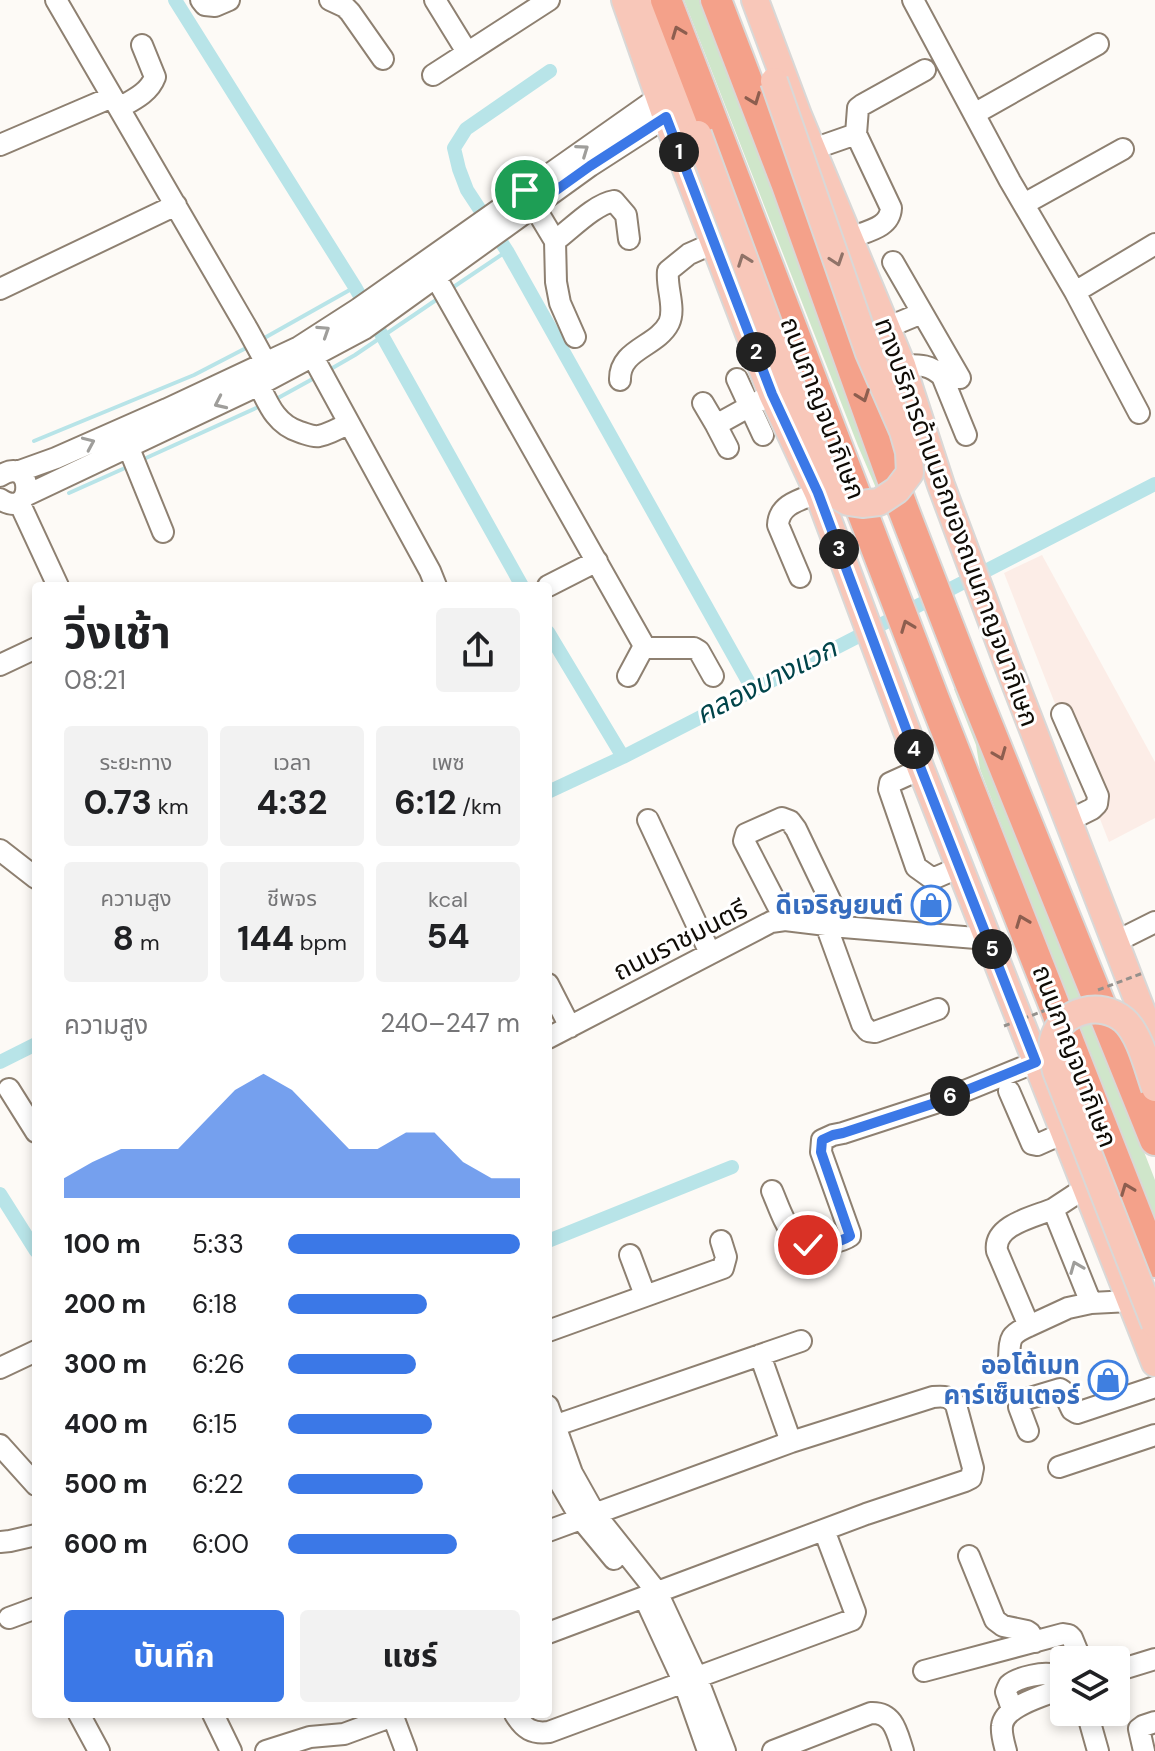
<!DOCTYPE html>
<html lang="th">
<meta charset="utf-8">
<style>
body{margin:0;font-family:"DM Sans","Noto Sans Thai",sans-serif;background:#f2f2f2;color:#202124;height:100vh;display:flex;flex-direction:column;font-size:30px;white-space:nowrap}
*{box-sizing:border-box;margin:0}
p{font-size:26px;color:#757577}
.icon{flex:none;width:44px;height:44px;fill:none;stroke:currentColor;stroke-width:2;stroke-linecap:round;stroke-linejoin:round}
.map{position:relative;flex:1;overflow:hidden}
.drawer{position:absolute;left:32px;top:582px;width:520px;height:1136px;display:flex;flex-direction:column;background:#fff;border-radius:8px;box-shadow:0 4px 12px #0003}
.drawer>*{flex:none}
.fabs{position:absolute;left:1050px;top:1646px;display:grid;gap:16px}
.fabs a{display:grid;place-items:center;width:80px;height:80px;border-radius:8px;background:#fff;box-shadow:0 4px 12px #0003;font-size:40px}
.pin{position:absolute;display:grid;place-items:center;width:68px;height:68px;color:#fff;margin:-34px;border:4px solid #fff;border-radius:50%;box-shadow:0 2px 8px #0007}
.km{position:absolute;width:40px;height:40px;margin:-20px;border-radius:50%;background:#222;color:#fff;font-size:22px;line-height:40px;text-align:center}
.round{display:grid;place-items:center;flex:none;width:84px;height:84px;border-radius:8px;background:#f2f2f2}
.headline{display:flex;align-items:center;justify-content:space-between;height:136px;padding:0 32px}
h1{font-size:44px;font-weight:700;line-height:60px}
.stats{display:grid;grid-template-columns:repeat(3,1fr);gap:12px;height:136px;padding:8px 32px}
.stats div{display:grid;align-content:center;border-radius:8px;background:#f2f2f2;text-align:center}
.stats b{font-size:34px;font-weight:700}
.stats small{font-size:22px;font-weight:400}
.stats p{font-size:22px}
.chart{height:224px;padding:16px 32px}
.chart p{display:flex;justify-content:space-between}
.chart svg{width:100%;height:144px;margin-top:8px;fill:#3b78e7;opacity:.7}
.button{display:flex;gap:16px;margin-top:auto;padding:16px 32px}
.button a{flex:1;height:92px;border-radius:8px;background:#3b78e7;color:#fff;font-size:32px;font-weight:700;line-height:92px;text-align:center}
.button a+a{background:#f2f2f2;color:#202124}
ul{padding:0 32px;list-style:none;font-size:26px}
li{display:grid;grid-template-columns:128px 96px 1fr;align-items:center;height:60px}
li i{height:20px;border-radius:10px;background:#3b78e7}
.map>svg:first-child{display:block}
.commercial{fill:#fcede7}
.grass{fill:#cfe6ca}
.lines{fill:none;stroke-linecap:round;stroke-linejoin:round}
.stream{stroke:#b8e4e8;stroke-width:4}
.canal{stroke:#b8e4e8;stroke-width:14}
.minor-casing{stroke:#8e8071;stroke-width:24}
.major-casing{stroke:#d9d8d7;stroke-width:30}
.highway-casing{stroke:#d9d8d7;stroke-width:34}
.minor{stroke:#fff;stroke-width:20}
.major{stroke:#f8c7b9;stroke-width:26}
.highway{stroke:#f4a18a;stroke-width:30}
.major-bridge-casing{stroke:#d9d8d7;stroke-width:30;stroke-linecap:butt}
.path-bridge{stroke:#95918c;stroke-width:3;stroke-dasharray:6 4;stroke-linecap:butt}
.major-bridge{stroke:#f8c7b9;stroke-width:26}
.oneway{stroke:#8d5e4f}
.oneway2{stroke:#9f9e9b}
.oneway3{stroke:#907368}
.route-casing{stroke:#fff;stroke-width:16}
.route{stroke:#3b78e7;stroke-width:10}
.labels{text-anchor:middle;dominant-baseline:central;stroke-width:6;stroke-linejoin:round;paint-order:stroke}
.street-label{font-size:26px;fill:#100c06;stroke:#fff}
.shop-label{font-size:26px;font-weight:bold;fill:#366cbe;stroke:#fff;text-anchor:end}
.water-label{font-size:28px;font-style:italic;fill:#00444a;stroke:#fff}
</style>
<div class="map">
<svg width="1155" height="1751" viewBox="0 0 1155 1751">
<rect width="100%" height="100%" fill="#fdfaf6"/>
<path class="commercial" d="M1042,555L1155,762V818L1109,842L1004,573Z"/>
<path class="grass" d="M684,0H701L885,475L893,514L888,516L858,446Z
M960,687L989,754L1155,1180V1229L980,769L976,745L954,689Z"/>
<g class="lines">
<path class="stream" d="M449,290L507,251
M259,341L355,287
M329,370L355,355L439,298
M278,398L318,376
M34,441L194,375L248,347
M146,458L256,408
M69,493L125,468"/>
<path class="canal" d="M175,0L355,287L522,586
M550,71L466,129L454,148L459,169L467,190L507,251L753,690
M548,632L623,757
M548,792L623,757L1155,484
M0,1062L36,1044
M0,1194L36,1251
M548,1241L732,1167"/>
<defs>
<path id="minor" d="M56,0L248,330L272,374
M201,0L205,5L215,6L229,0
M330,0L345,7L350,12L383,59
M435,0L467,52
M913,0L1010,181L1075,292L1139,413
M433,75L549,0
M119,108C133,100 149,93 155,77L142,45
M974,114L1098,44
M856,134L858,108L862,105L925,70
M0,145L112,97
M813,149L856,134L891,208C890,228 867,231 850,238
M528,196L555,241L556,282L560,303L575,337
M1024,204L1123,149
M555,241C571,229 595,204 614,201L626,215L629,239
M893,262L960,378
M430,267L642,642L643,648L628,676
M0,289L176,205
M1075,292L1155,244
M886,328L922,313
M313,357L430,571L436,586
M902,365C919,365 929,364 942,376L966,435
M737,379L763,435
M620,380C619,349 657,347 669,323C676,308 666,288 668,271L689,254L714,243
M259,385C269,406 277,425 300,432C307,434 312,437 319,436C329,434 340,428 349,423
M703,403L716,425
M128,446L163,532
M728,448L716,425L772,394
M17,472L56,458L167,409L299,347L358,309L659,97
M0,476C35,453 35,522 0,499
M25,496L259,385L364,329L590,166L666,117
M19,502L58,586
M800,577L778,525C779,504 800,500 818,493
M548,586L597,561
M643,648H694L699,651L713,676
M0,665L36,648
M1062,714L1098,796L1097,804L1092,809L1068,821
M921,769L890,783L889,789L916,867L930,877H937L960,867
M648,820L710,953
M0,850L36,878
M785,920L744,841L746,834L782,818L790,821L796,829L843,927
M826,925L862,1024L868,1031L875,1032L938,1009
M1115,942L1155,922
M548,984L570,1027
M548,1038L771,922L785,920L843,927L988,939
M9,1089L36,1132
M1009,1091L1032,1144L1037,1145L1064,1133
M1085,1188L1053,1209L1091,1303L1130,1301
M772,1191C783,1216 791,1252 826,1244C834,1242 843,1241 850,1236V1233L821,1152L822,1140L833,1135L843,1133L935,1103L1036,1062
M1053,1209C1034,1217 993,1225 997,1251L1029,1326L1068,1308L1091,1303
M630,1255L645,1295
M548,1331L723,1268L726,1257L721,1241
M760,1355L791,1442
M1009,1359C1010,1338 1009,1335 1029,1326
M0,1368L36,1351
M548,1406L572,1473L595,1514L657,1592L697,1678L725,1751
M548,1428L801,1341
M1028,1431L1019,1407L1020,1401L1060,1389L1063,1391L1072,1410L1077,1413L1155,1387
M0,1445L36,1485
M548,1454L559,1481L581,1519L614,1559
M1059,1467L1155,1435
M548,1531L791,1442L933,1397C944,1396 950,1396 956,1405L973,1468L971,1478L965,1481L866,1514L548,1633
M0,1542L10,1541L36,1535
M969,1556L995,1620L1003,1626L1027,1631L1030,1633L1035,1642
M647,1603L684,1683L708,1751
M9,1618L36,1608
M924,1671L1063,1634L1069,1635L1072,1638L1081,1660
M1116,1671L1155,1659
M1012,1709L1006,1692C1007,1689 1008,1687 1009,1685C1016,1678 1047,1670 1056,1676C1059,1679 1061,1684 1063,1688
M1087,1712L1098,1751
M79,1714L99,1751
M213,1714L231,1751
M392,1714L406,1751
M515,1714C524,1729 532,1734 549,1732L852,1620L855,1612L824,1530
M266,1751L310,1737L344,1734L393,1716
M773,1751L871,1713C894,1712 897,1733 903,1751
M1006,1751C1004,1743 1001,1734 1002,1726C1004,1705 1047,1695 1064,1688
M1144,1751L1139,1729L1143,1726L1155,1722"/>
<path id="major" d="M625,0L666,117L772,394L818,493L921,769L1155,1363
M755,0L798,115L902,365L941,485L1008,665L1155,1045
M643,4L698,134"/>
<path id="highway" d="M666,0L934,699L1155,1262
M716,0L787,185L902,506L970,682L1155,1140"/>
</defs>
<use href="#minor" class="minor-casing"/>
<use href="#major" class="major-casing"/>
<use href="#highway" class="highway-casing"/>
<use href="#minor" class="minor"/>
<use href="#major" class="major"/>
<use href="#highway" class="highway"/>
<defs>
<path id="major-bridge" d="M698,134L827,483L834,494L848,502L862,504L879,502L897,490L910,473L909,452L903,431L869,353L774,81
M1155,1088C1148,1069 1140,1034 1124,1020C1101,1000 1061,1010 1053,1040C1051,1051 1054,1061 1056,1071L1155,1324"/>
</defs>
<use href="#major-bridge" class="major-bridge-casing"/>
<path class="path-bridge" d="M1098,990L1143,973
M1004,1026L1046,1010"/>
<use href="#major-bridge" class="major-bridge"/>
</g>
<defs><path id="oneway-chevron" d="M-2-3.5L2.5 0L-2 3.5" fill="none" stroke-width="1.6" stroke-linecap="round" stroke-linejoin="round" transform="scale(2)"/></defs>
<g class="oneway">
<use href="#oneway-chevron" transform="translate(678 32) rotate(-111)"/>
<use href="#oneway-chevron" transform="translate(754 99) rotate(69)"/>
<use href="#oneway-chevron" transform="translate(863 396) rotate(70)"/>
<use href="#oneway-chevron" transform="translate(907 626) rotate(-111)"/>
<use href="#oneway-chevron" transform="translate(1000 754) rotate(68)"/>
<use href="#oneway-chevron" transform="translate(1022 921) rotate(-111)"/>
<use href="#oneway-chevron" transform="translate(1127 1189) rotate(-111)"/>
</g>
<g class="oneway2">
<use href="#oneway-chevron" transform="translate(583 150) rotate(-35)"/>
<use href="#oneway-chevron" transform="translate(324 331) rotate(-33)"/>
<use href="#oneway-chevron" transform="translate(220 403) rotate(155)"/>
<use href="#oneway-chevron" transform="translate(89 443) rotate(-24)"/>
<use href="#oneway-chevron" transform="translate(1076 1267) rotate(-112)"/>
</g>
<g class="oneway3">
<use href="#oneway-chevron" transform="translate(744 260) rotate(-110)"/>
<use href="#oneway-chevron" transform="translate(837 260) rotate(71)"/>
</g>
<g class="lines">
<defs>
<path id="route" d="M525,190L534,206L590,166L666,117L772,394L818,493L921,769L1036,1062L935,1103L843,1133L833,1135L822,1140L821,1152L850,1236C839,1243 821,1246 808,1245"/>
</defs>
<use href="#route" class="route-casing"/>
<use href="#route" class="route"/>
</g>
<defs>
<symbol id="shop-ring" viewBox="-11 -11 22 22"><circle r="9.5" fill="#fff" stroke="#3f7fe0" stroke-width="1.5"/><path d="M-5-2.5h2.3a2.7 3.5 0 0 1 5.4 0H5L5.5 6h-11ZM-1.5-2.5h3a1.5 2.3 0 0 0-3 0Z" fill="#3f7fe0"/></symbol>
</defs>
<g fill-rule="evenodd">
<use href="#shop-ring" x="909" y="883" width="44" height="44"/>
<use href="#shop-ring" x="1086" y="1358" width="44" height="44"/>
</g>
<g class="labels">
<g class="street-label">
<text transform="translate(823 408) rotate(69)">ถนนกาญจนาภิเษก</text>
<text transform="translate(957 522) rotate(70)">ทางบริการด้านนอกของถนนกาญจนาภิเษก</text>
<text transform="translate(680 940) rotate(-27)">ถนนราชมนตรี</text>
<text transform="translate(1075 1056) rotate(69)">ถนนกาญจนาภิเษก</text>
</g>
<g class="shop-label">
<text x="903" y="905">ดีเจริญยนต์</text>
<text x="1080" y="1365">ออโต้เมท<tspan x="1080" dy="30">คาร์เซ็นเตอร์</tspan></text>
</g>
<g class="water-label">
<text transform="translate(766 681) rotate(-27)">คลองบางแวก</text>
</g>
</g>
</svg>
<div class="fabs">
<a><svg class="icon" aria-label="layers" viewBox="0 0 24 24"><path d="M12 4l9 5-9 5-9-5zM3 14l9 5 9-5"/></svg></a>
</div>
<div class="pin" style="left:525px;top:190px;background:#1e9e55"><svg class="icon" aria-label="arrive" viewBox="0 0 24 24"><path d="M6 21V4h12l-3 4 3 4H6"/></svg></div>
<div class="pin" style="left:808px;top:1245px;background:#d93025"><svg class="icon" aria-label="check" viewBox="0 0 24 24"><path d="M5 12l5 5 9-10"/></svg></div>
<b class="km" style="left:679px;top:152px">1</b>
<b class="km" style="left:756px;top:352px">2</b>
<b class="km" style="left:839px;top:549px">3</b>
<b class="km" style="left:914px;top:749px">4</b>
<b class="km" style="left:992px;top:949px">5</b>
<b class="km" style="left:950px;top:1096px">6</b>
<section class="drawer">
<div class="headline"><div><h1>วิ่งเช้า</h1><p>08:21</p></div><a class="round"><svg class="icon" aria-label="share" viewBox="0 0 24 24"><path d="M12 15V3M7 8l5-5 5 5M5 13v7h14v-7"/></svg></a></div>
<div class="stats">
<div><p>ระยะทาง</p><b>0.73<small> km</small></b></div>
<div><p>เวลา</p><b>4:32</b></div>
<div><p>เพซ</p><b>6:12<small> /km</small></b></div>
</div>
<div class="stats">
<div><p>ความสูง</p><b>8<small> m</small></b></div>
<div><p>ชีพจร</p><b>144<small> bpm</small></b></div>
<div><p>kcal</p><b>54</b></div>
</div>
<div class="chart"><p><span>ความสูง</span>240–247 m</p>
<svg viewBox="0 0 160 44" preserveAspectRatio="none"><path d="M0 44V38L10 33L20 29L30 29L40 29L50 20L60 11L70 6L80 11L90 20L100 29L110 29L120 24L130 24L140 33L150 38L160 38V44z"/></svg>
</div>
<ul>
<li><b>100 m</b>5:33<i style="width:100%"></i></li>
<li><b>200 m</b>6:18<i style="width:60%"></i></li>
<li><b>300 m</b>6:26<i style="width:55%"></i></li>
<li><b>400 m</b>6:15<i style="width:62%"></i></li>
<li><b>500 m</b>6:22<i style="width:58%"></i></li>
<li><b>600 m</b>6:00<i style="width:73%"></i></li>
</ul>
<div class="button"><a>บันทึก</a><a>แชร์</a></div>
</section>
</div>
